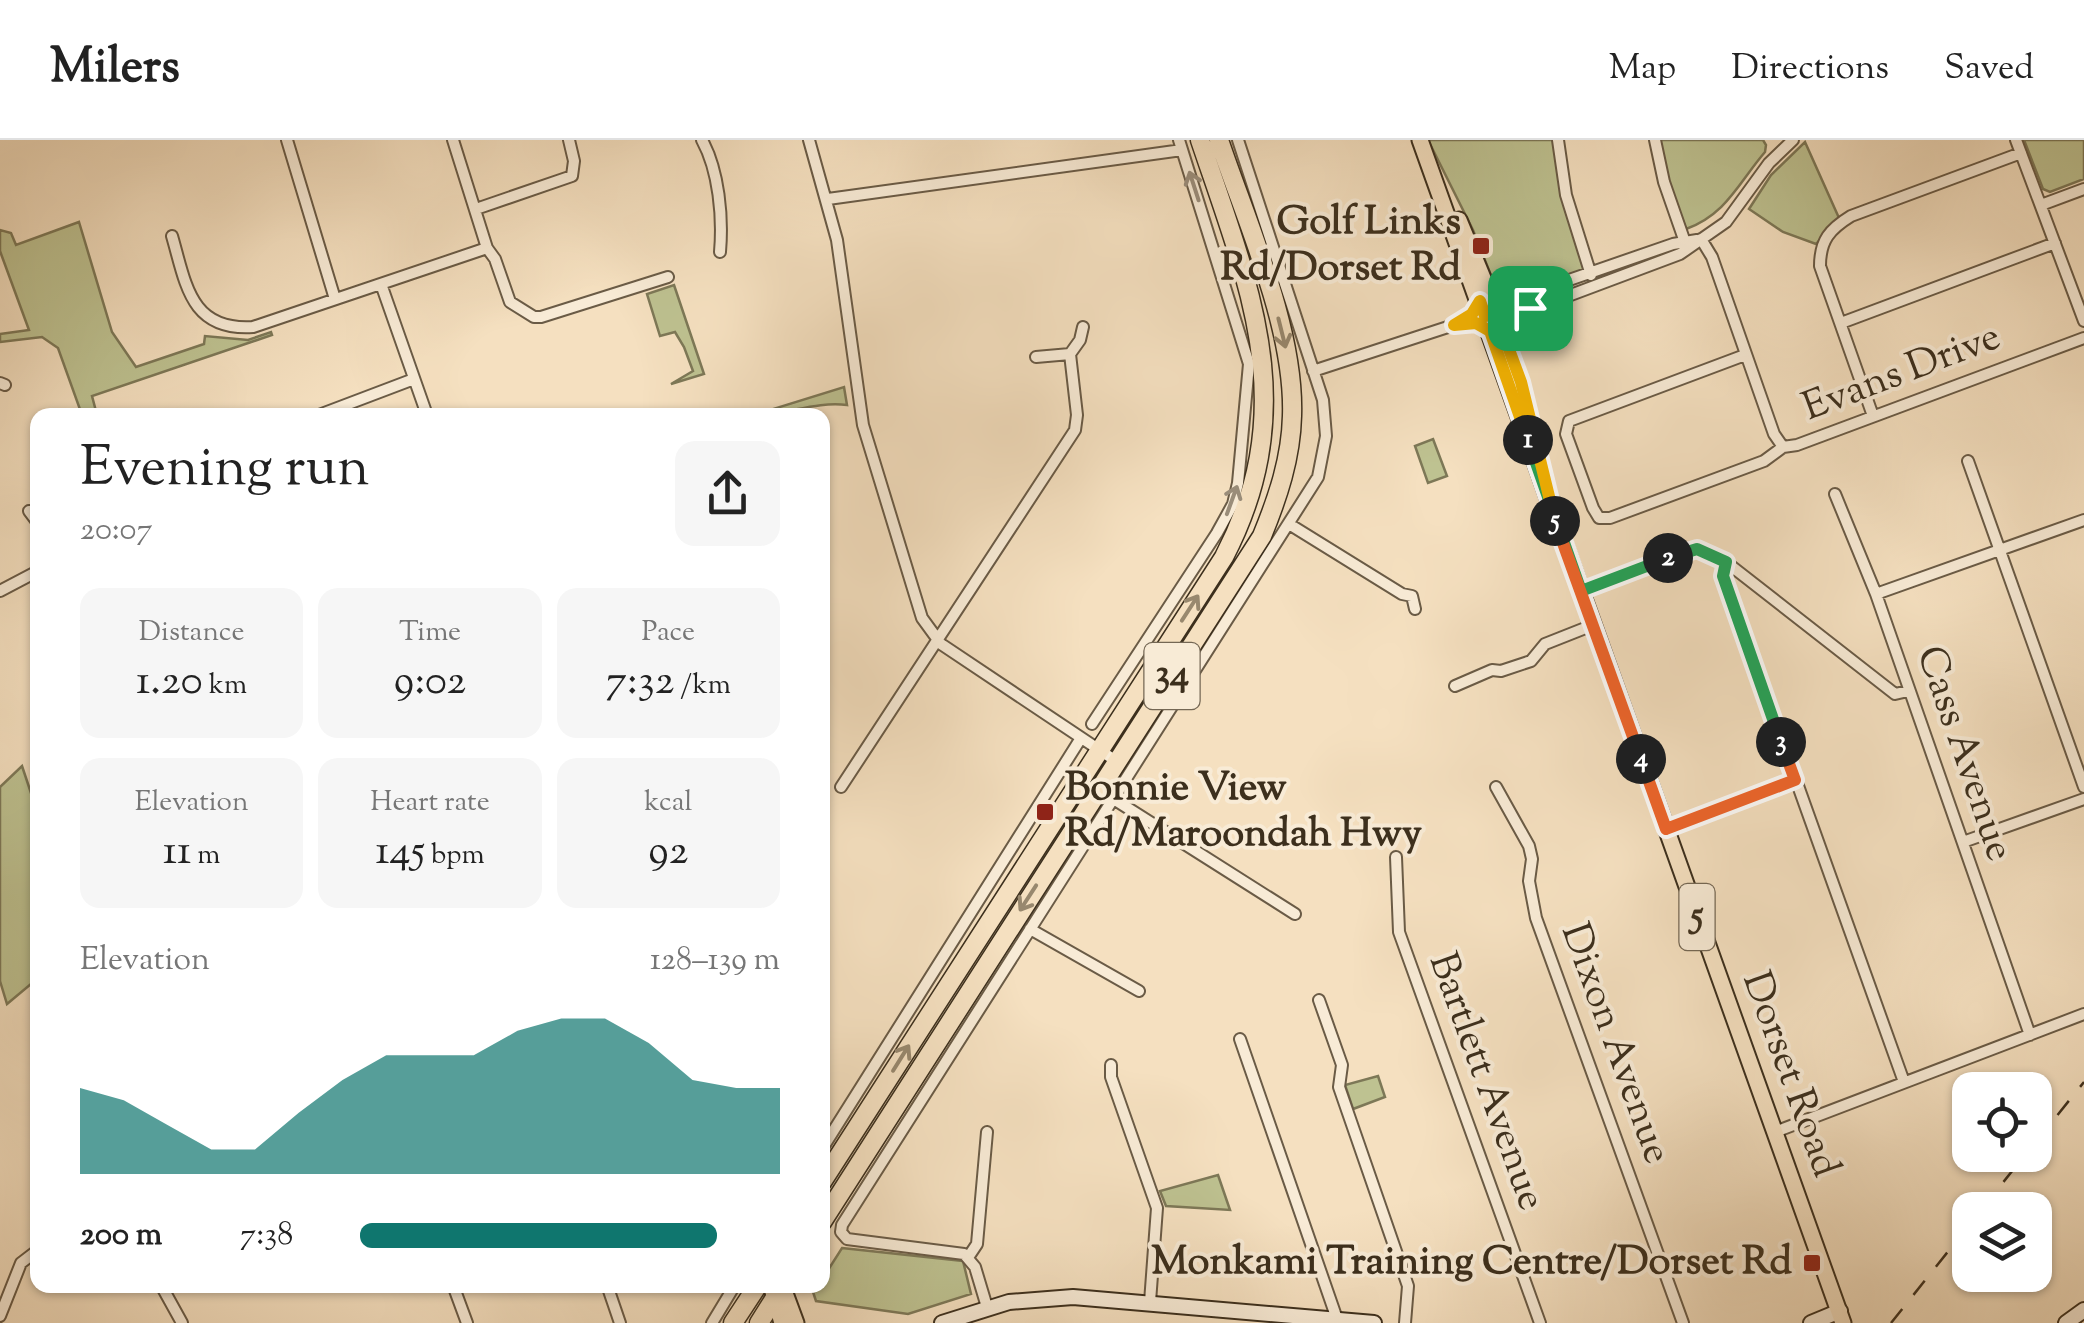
<!DOCTYPE html>
<meta charset="utf-8">
<style>
body{margin:0;font-family:"Sorts Mill Goudy",serif;background:#f6f6f6;color:#222;height:100vh;display:flex;flex-direction:column;font-size:38px;white-space:nowrap}
*{box-sizing:border-box;margin:0}
p{font-size:32px;color:#767676}
.icon{flex:none;width:55px;height:55px;fill:none;stroke:currentColor;stroke-width:2;stroke-linecap:round;stroke-linejoin:round}
.map{position:relative;flex:1;overflow:hidden}
.details{position:absolute;left:30px;top:268px;width:800px;height:885px;display:flex;flex-direction:column;background:#fff;border-radius:20px;box-shadow:0 2px 8px #0004}
.details>*{flex:none}
.controls{position:absolute;left:1952px;top:932px;display:grid;gap:20px}
.controls a{display:grid;place-items:center;width:100px;height:100px;border-radius:20px;background:#fff;box-shadow:0 2px 8px #0004;font-size:50px}
.pin{position:absolute;display:grid;place-items:center;width:85px;height:85px;color:#fff;margin:-42px;border-radius:20px;box-shadow:0 5px 15px #0006}
.km{position:absolute;width:50px;height:50px;margin:-25px;border-radius:50%;background:#222;color:#fff;font-size:28px;line-height:50px;text-align:center}
.round{display:grid;place-items:center;flex:none;width:105px;height:105px;border-radius:20px;background:#f6f6f6}
.overview{display:flex;align-items:center;justify-content:space-between;height:170px;padding:0 50px}
h1{font-size:55px;font-weight:600;line-height:75px}
.stats{display:grid;grid-template-columns:repeat(3,1fr);gap:15px;height:170px;padding:10px 50px}
.stats div{display:grid;align-content:center;border-radius:20px;background:#f6f6f6;text-align:center}
.stats b{font-size:42px;font-weight:600}
.stats small{font-size:28px;font-weight:400}
.stats p{font-size:28px}
.chart{height:280px;padding:20px 50px}
.chart p{display:flex;justify-content:space-between}
.chart svg{width:100%;height:180px;margin-top:10px;fill:#0f766e;opacity:.7}
ul{padding:0 50px;list-style:none;font-size:32px}
li{display:grid;grid-template-columns:160px 120px 1fr;align-items:center;height:75px}
li i{height:25px;border-radius:12px;background:#0f766e}
header{display:flex;align-items:center;gap:60px;box-sizing:border-box;height:140px;padding:0 50px;background:#fff;border-bottom:2px solid #e0e0e0}
header strong{font-size:48px}
nav{display:flex;gap:55px;margin-inline-start:auto;font-size:35px}
.map>svg:first-child{display:block}
.green{fill:#bec291;stroke:#7d7857;stroke-width:2.5}
.lines{fill:none;stroke-linecap:round;stroke-linejoin:round}
.street-casing{stroke:#6a5b46;stroke-width:14}
.secondary-casing{stroke:#3c2f1d;stroke-width:18}
.primary-casing{stroke:#3c2f1d;stroke-width:19}
.highway-casing{stroke:#3c2f1d;stroke-width:21}
.street{stroke:#f8ebd6;stroke-width:10}
.secondary{stroke:#f8ebd6;stroke-width:14}
.primary{stroke:#f5e0c0;stroke-width:15}
.highway{stroke:#f5e0c0;stroke-width:18}
.rail{stroke:#3c2f1d;stroke-width:2.5;stroke-dasharray:18 18;stroke-linecap:butt}
.oneway{stroke:#9a8d7a}
.oneway2{stroke:#98886e}
.split-1-casing{stroke:#fff;stroke-width:20}
.split-2-casing{stroke:#fff;stroke-width:20}
.split-3-casing{stroke:#fff;stroke-width:20}
.split-4-casing{stroke:#fff;stroke-width:20}
.split-5-casing{stroke:#fff;stroke-width:20}
.split-6-casing{stroke:#fff;stroke-width:20}
.split-1{stroke:#f5b400;stroke-width:12}
.split-2{stroke:#22a559;stroke-width:12}
.split-3{stroke:#22a559;stroke-width:12}
.split-4{stroke:#f0652b;stroke-width:12}
.split-5{stroke:#f0652b;stroke-width:12}
.split-6{stroke:#f5b400;stroke-width:12}
.poi-dot{fill:#8f2418;stroke:#f8ebd6;stroke-width:4}
.labels{text-anchor:middle;dominant-baseline:central;stroke-width:8;stroke-linejoin:round;paint-order:stroke}
.shield{fill:#f8ebd6;stroke:#746754;stroke-width:2.5}
.shield-label{font-size:38px;font-weight:bold;fill:#3c2f1d}
.poi-label{font-size:40px;font-weight:bold;fill:#3c2f1d;stroke:#f8ebd6;text-anchor:end}
.street-label{font-size:40px;fill:#3c2f1d;stroke:#f8ebd6}
</style>
<header>
<strong>Milers</strong>
<nav><a>Map</a><a>Directions</a><a>Saved</a></nav>
</header>
<div class="map">
<svg width="2084" height="1183" viewBox="0 0 2084 1183">
<rect width="100%" height="100%" fill="#f5e0c0"/>
<filter id="stains"><feTurbulence type="fractalNoise" baseFrequency=".002" numOctaves="4"/><feColorMatrix values="0 0 0 0 .2 0 0 0 0 .09 0 0 0 0 .02 0 0 0 .5 -.17"/></filter>
<radialGradient id="worn" r=".72"><stop offset=".6" stop-color="#630" stop-opacity="0"/><stop offset="1" stop-color="#630" stop-opacity=".3"/></radialGradient>
<path class="green" d="M1428,0H1554L1585,129L1579,134L1506,157L1498,153L1473,90Z
M1659,0H1763L1766,5L1765,12C1739,42 1727,74 1686,89L1662,24Z
M2024,0H2084V39L2050,52L2043,49Z
M1805,2L1839,78L1816,104L1783,92L1749,69L1771,35Z
M79,82L112,192L136,227L204,204L205,196L248,200L271,192L272,195L92,256L97,275H82L58,208L42,197L0,202V194L29,190L0,111V90L11,93L16,105Z
M674,145L704,234L671,244L693,231L684,207L675,192L660,196L647,154Z
M844,247L847,265C815,261 786,275 754,275Z
M1433,299L1447,336L1428,343L1415,306Z
M22,626L37,671V839L7,864L0,841V647Z
M1378,936L1385,957L1353,969L1345,945Z
M1218,1035L1230,1070L1166,1066L1160,1051Z
M842,1108L963,1121L971,1154L908,1174L816,1161L813,1152L818,1145H822L823,1138Z"/>
<g class="lines">
<defs>
<path id="street" d="M287,0L335,159
M453,0L487,108L495,119L510,162L534,177H541L668,137
M702,0C719,31 723,77 720,112
M809,0L837,100L863,285L922,478L941,504L1116,621
M1558,0L1566,55L1591,135
M1655,0L1664,42L1687,108
M2016,0L2084,181
M828,59L1182,10
M2041,65L2084,49
M476,69L572,36L574,21L569,0
M172,96C186,144 190,191 253,187L487,108
M1701,99L1712,117L1774,294L1783,307L1797,305L2084,198
M381,144L427,275
M1494,166L1673,104L1697,100
M1494,174L1544,165L1680,114L1726,82L1769,23L1793,0
M1841,183L2055,103
M1504,196L1529,172
M1745,215L1569,281L1566,294L1593,368L1599,378H1610L1764,321L1783,307
M1036,217L1070,214
M1313,231L1454,185L1476,183L1488,190
M0,243L5,245
M319,275L414,239
M1873,276L1820,126C1820,100 1830,89 1851,76L2021,13
M1968,321L2084,647
M1835,354L1876,454L2030,895
M29,371L38,383
M1289,384L1402,454L1412,456L1415,469
M1726,422L1723,436L1904,942
M0,451L38,431
M1581,451L1691,410H1704L1726,422L1895,554L1908,551
M1876,454L2084,380
M1455,546L1492,530L1501,531L1531,521L1545,504L1593,485
M1092,584L1217,393L1233,364L1238,343L1249,224L1179,0
M841,647L1075,290L1077,275L1070,214L1080,200L1083,187
M1496,647L1529,706L1532,719L1529,741L1536,778L1683,1183
M1112,658L1295,774
M1665,689L1795,641
M1963,702L2084,659
M1396,717L1399,792L1540,1183
M1030,789L1139,851
M1319,860L1342,925L1339,947L1408,1146L1405,1183
M1240,899L1337,1179
M1111,925V937L1157,1068L1150,1162
M1775,992L2084,874
M822,1009L1081,598
M969,1116L977,1104L987,992
M161,1145L182,1183
M453,1145L467,1183
M607,1145L620,1183
M987,1167L975,1127L964,1114L847,1099L841,1092L842,1085L1318,337L1326,296L1323,260L1238,0
M0,1176L21,1123L38,1110
M712,1183L735,1145"/>
<path id="secondary" d="M942,1183L1009,1162L1073,1157L1374,1183
M1811,1183L1840,1171
M2066,1183L2084,1170"/>
<path id="primary" d="M1420,0L1843,1183
M1459,80L1490,155L1527,269
M771,1145L782,1183
M782,1145L796,1183"/>
<path id="highway" d="M822,1042L1224,417C1302,267 1250,148 1200,0
M822,1082L1262,396C1278,357 1291,318 1292,276C1295,189 1247,83 1219,0
M733,1183L758,1145
M759,1183L783,1145"/>
</defs>
<use href="#street" class="street-casing"/>
<use href="#secondary" class="secondary-casing"/>
<use href="#primary" class="primary-casing"/>
<use href="#highway" class="highway-casing"/>
<use href="#street" class="street"/>
<use href="#secondary" class="secondary"/>
<use href="#primary" class="primary"/>
<use href="#highway" class="highway"/>
<path class="rail" d="M2035,1003L2084,942
M1981,1070L2025,1015
M1891,1183L1970,1084"/>
</g>
<defs><path id="oneway-shaft" d="M-6 0H5M1.5-3L5.5 0L1.5 3" fill="none" stroke-width="1.6" stroke-linecap="round" stroke-linejoin="round" transform="scale(2.5)"/></defs>
<g class="oneway">
<use href="#oneway-shaft" transform="translate(1194 46) rotate(-108)"/>
<use href="#oneway-shaft" transform="translate(1232 360) rotate(-70)"/>
</g>
<g class="oneway2">
<use href="#oneway-shaft" transform="translate(1282 193) rotate(76)"/>
<use href="#oneway-shaft" transform="translate(1190 468) rotate(-57)"/>
<use href="#oneway-shaft" transform="translate(1028 758) rotate(123)"/>
<use href="#oneway-shaft" transform="translate(901 918) rotate(-58)"/>
</g>
<g class="lines">
<defs>
<path id="split-1" d="M1528,300L1490,191L1476,183L1454,185L1472,174L1480,161L1485,176L1530,168"/>
<path id="split-2" d="M1528,300L1581,451L1668,418"/>
<path id="split-3" d="M1668,418L1697,409L1726,422L1723,436L1781,602"/>
<path id="split-4" d="M1641,619L1666,689L1795,640L1781,602"/>
<path id="split-5" d="M1555,381L1641,619"/>
<path id="split-6" d="M1530,168L1544,164L1518,180L1504,196L1521,242L1555,381"/>
</defs>
<use href="#split-1" class="split-1-casing"/>
<use href="#split-2" class="split-2-casing"/>
<use href="#split-3" class="split-3-casing"/>
<use href="#split-4" class="split-4-casing"/>
<use href="#split-5" class="split-5-casing"/>
<use href="#split-6" class="split-6-casing"/>
<use href="#split-1" class="split-1"/>
<use href="#split-2" class="split-2"/>
<use href="#split-3" class="split-3"/>
<use href="#split-4" class="split-4"/>
<use href="#split-5" class="split-5"/>
<use href="#split-6" class="split-6"/>
</g>
<g class="poi-dot">
<rect x="1471" y="96" width="20" height="20" rx="5"/>
<rect x="1035" y="662" width="20" height="20" rx="5"/>
<rect x="1802" y="1113" width="20" height="20" rx="5"/>
</g>
<g class="labels">
<g class="shield">
<rect x="1144.5" y="503" width="55" height="66" rx="8"/>
<rect x="1679.5" y="744" width="35" height="66" rx="8"/>
</g>
<g class="shield-label">
<text x="1172" y="536">34</text>
<text x="1697" y="777">5</text>
</g>
<g class="poi-label">
<text x="1461" y="83">Golf Links<tspan x="1461" dy="46">Rd/Dorset Rd</tspan></text>
<text x="1065" y="649" text-anchor="start">Bonnie View<tspan x="1065" dy="46">Rd/Maroondah Hwy</tspan></text>
<text x="1792" y="1123">Monkami Training Centre/Dorset Rd</text>
</g>
<g class="street-label">
<text transform="translate(1902 234) rotate(-21)">Evans Drive</text>
<text transform="translate(1963 614) rotate(71)">Cass Avenue</text>
<text transform="translate(1614 904) rotate(70)">Dixon Avenue</text>
<text transform="translate(1789 935) rotate(70)">Dorset Road</text>
<text transform="translate(1485 942) rotate(70)">Bartlett Avenue</text>
</g>
</g>
<rect width="100%" height="100%" filter="url(#stains)"/>
<rect width="100%" height="100%" fill="url(#worn)"/>
</svg>
<div class="controls">
<a><svg class="icon" aria-label="locate" viewBox="0 0 24 24"><circle cx="12" cy="12" r="6"/><path d="M12 2v4M12 18v4M2 12h4M18 12h4"/></svg></a>
<a><svg class="icon" aria-label="layers" viewBox="0 0 24 24"><path d="M12 4l9 5-9 5-9-5zM3 14l9 5 9-5"/></svg></a>
</div>
<div class="pin" style="left:1530px;top:168px;background:#1e9e55"><svg class="icon" aria-label="arrive" viewBox="0 0 24 24"><path d="M6 21V4h12l-3 4 3 4H6"/></svg></div>
<b class="km" style="left:1528px;top:300px">1</b>
<b class="km" style="left:1668px;top:418px">2</b>
<b class="km" style="left:1781px;top:602px">3</b>
<b class="km" style="left:1641px;top:619px">4</b>
<b class="km" style="left:1555px;top:381px">5</b>
<section class="details">
<div class="overview"><div><h1>Evening run</h1><p>20:07</p></div><a class="round"><svg class="icon" aria-label="share" viewBox="0 0 24 24"><path d="M12 15V3M7 8l5-5 5 5M5 13v7h14v-7"/></svg></a></div>
<div class="stats">
<div><p>Distance</p><b>1.20<small> km</small></b></div>
<div><p>Time</p><b>9:02</b></div>
<div><p>Pace</p><b>7:32<small> /km</small></b></div>
</div>
<div class="stats">
<div><p>Elevation</p><b>11<small> m</small></b></div>
<div><p>Heart rate</p><b>145<small> bpm</small></b></div>
<div><p>kcal</p><b>92</b></div>
</div>
<div class="chart"><p><span>Elevation</span>128–139 m</p>
<svg viewBox="0 0 160 44" preserveAspectRatio="none"><path d="M0 44V23L10 26L20 32L30 38L40 38L50 29L60 21L70 15L80 15L90 15L100 9L110 6L120 6L130 12L140 21L150 23L160 23V44z"/></svg>
</div>
<ul>
<li><b>200 m</b>7:38<i style="width:85%"></i></li>
</ul>
</section>
</div>
